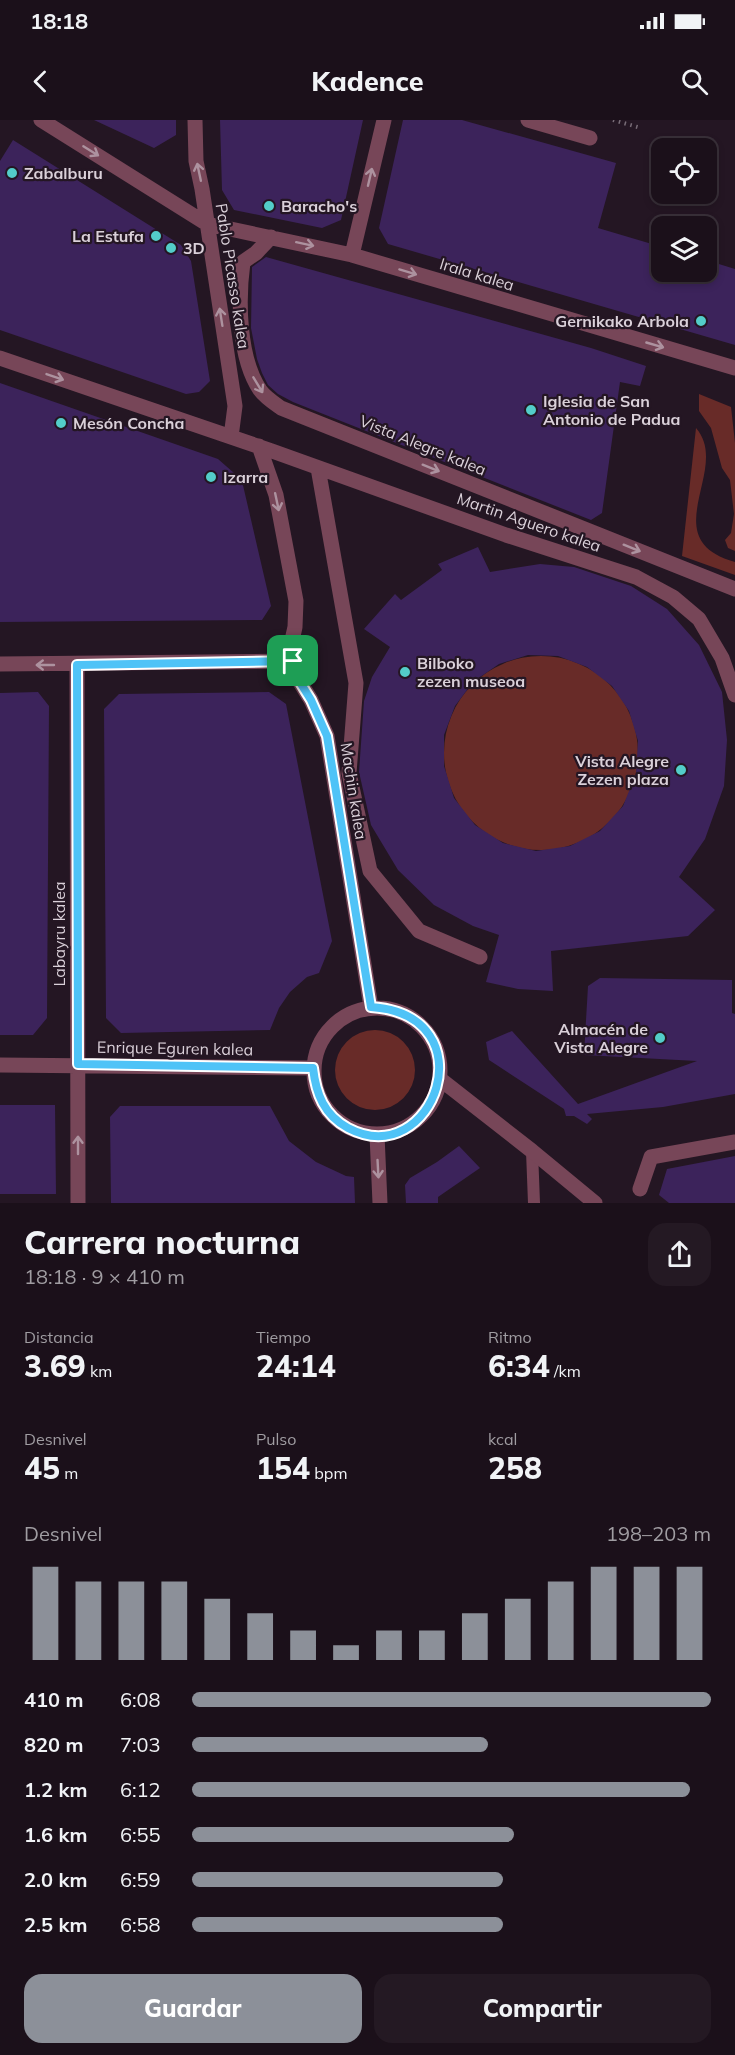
<!DOCTYPE html>
<html lang="es">
<meta charset="utf-8">
<style>
body{margin:0;font-family:Mulish,sans-serif;background:#241923;color:#f1f3f6;height:100vh;display:flex;flex-direction:column;font-size:22px;white-space:nowrap}
*{box-sizing:border-box;margin:0}
p{font-size:20px;color:#a09da2}
.icon{flex:none;width:33px;height:33px;fill:none;stroke:currentColor;stroke-width:2;stroke-linecap:round;stroke-linejoin:round}
.map{position:relative;height:1083px;overflow:hidden}
.side{display:flex;flex-direction:column;background:#1b101a;flex:1}
.side>*{flex:none}
.controls{position:absolute;left:651px;top:18px;display:grid;gap:12px}
.controls a{display:grid;place-items:center;width:66px;height:66px;border-radius:12px;background:#1b101a;box-shadow:0 3px 9px #0003,0 0 0 2px #393039;font-size:30px}
.pin{position:absolute;display:grid;place-items:center;width:51px;height:51px;color:#fff;margin:-26px;border-radius:12px;box-shadow:0 3px 9px #0006}
.round{display:grid;place-items:center;flex:none;width:63px;height:63px;border-radius:18px;background:#241923}
.summary{display:flex;align-items:center;justify-content:space-between;height:102px;padding:0 24px}
h1{font-size:33px;font-weight:800;line-height:45px}
.figures{display:grid;grid-template-columns:repeat(3,1fr);gap:9px;height:102px;padding:6px 24px}
.figures div{display:grid;align-content:center}
.figures b{font-size:30px;font-weight:800}
.figures small{font-size:16px;font-weight:400}
.figures p{font-size:16px}
.chart{height:168px;padding:12px 24px}
.chart p{display:flex;justify-content:space-between}
.chart svg{width:100%;height:108px;margin-top:6px;stroke:#8c9099;stroke-width:6}
.action{display:flex;gap:12px;margin-top:auto;padding:12px 24px}
.action a{flex:1;height:69px;border-radius:18px;background:#8c9099;color:#fff;font-size:24px;font-weight:800;line-height:69px;text-align:center}
.action a+a{background:#241923;color:#f1f3f6}
ul{padding:0 24px;list-style:none;font-size:20px}
li{display:grid;grid-template-columns:96px 72px 1fr;align-items:center;height:45px}
li i{height:15px;border-radius:8px;background:#8c9099}
.status{display:flex;justify-content:space-between;align-items:center;height:42px;padding:0 30px;background:#1b101a;direction:ltr}
.status svg{height:16px;fill:currentColor}
header{display:flex;justify-content:space-between;align-items:center;height:78px;padding:0 24px;background:#1b101a;font-size:27px;font-weight:800}
.map>svg:first-child{display:block}
.green{fill:#682b28}
.building{fill:#3c235b;fill-rule:evenodd}
.lines{fill:none;stroke-linecap:round;stroke-linejoin:round}
.path{stroke:#786c77;stroke-width:4;stroke-dasharray:1.5 4.5;stroke-linecap:butt}
.service{stroke:#774658;stroke-width:12}
.pedestrian{stroke:#774658;stroke-width:15}
.minor{stroke:#774658;stroke-width:15}
.oneway{stroke:#ad929f}
.route-casing{stroke:#fff;stroke-width:12}
.route{stroke:#4fc3f7;stroke-width:8}
.poi-dot{fill:#53cdc9;stroke:#241623;stroke-width:2}
.labels{text-anchor:middle;dominant-baseline:central;stroke-width:4.5;stroke-linejoin:round;paint-order:stroke}
.poi-label{font-size:16px;font-weight:bold;fill:#dad0d9;stroke:#241623;text-anchor:start}
.street-label{font-size:16px;fill:#dad0d9;stroke:#241623}
</style>
<div class="status"><b>18:18</b><svg viewBox="0 0 49 12"><path d="M0 12V9h3v3zM5 12V6h3v6zM10 12V3h3v9zM15 12V0h3v12zM26 1h20v11H26zM47 4h2v5h-2z"/></svg></div>
<header><svg class="icon" aria-label="back" viewBox="0 0 24 24"><path d="M15 5l-7 7 7 7"/></svg>Kadence<svg class="icon" aria-label="search" viewBox="0 0 24 24"><circle cx="10" cy="10" r="6"/><path d="M15 15l6 6"/></svg></header>
<div class="map">
<svg width="735" height="1083" viewBox="0 0 735 1083">
<rect width="100%" height="100%" fill="#241623"/>
<path class="green" d="M699,274L731,287L735,323V431L728,428L725,420L731,413L734,394L730,360L722,348L711,308L699,291Z
M696,308C732,349 653,419 735,442V455L682,436Z
M444 633a97 97 0 1 1 194 0a97 97 0 1 1-194 0Z
M335 950a40 40 0 1 1 80 0a40 40 0 1 1-80 0Z"/>
<path class="building" d="M94,0H176V15L154,28Z
M220,0H363L341,100L322,108L234,90L222,70Z
M403,0H462L616,43L598,108L662,127V152H706V140L735,149V225L388,124L379,108Z
M13,20L181,125L191,141L210,261L199,272L186,274L0,210V41Z
M266,137L591,228L646,246L640,266L620,262L602,393L591,400L293,282L278,274L268,265L262,253L257,239L251,208L252,147Z
M0,263L218,339L234,353L242,361L271,486L262,500L0,502Z
M478,427L490,452L540,444L574,447L631,466L667,489L699,525L722,572L727,620L724,666L705,719L679,757L715,790L688,816L551,831L553,871L518,869L486,862L499,815L473,806L434,785L398,750L371,705L359,652L364,581L372,557L390,527L364,509L395,474L401,480L442,450L438,444ZM528,535L558,536L587,547L612,566L629,591L638,621L636,654L623,686L600,711L570,726L536,731L503,723L475,705L454,678L444,646V615L455,586L473,562L499,544Z
M38,572L49,586L47,898L33,915H0V573Z
M269,572L286,584L332,821L319,853L307,857L290,872L279,888L270,910L121,913L106,898L104,589L119,574Z
M600,858L732,860V893L735,894V974L663,987L587,994L592,999L587,1004L574,996H566L564,989L489,940L486,922L512,911L578,984L697,941L584,935L588,866Z
M0,985H55L56,1074H0Z
M120,986H270L289,1021L316,1042L346,1056L354,1057L355,1083H111L110,997Z
M459,1026L480,1048L438,1077V1083H406L405,1065L410,1058L437,1042Z
M735,1036V1083H669L659,1075L667,1049Z"/>
<g class="lines">
<path class="path" d="M613,0L641,8"/>
<path class="service" d="M532,1031L534,1083"/>
<path class="pedestrian" d="M640,1069L651,1037L735,1022"/>
<path class="minor" d="M41,0L207,104L352,135L735,248
M195,0L196,41L202,69L235,286L231,317
M528,0L590,18
M271,117L256,133L243,142C238,179 238,237 260,270C265,277 274,283 281,288L735,469
M352,135L384,0
M0,238L272,331L506,415L636,457L673,477L699,499L722,538L735,575
M259,326L276,375L296,481L295,507L291,525L293,541L298,559L311,580L327,616L371,887
M318,348L356,563L349,653L370,751L419,811L480,837
M0,544L293,541
M77,545L78,1083
M314 951a63 63 0 1 1 126 0a63 63 0 1 1-126 0Z
M0,945L313,948
M440,959L532,1031L595,1083
M377,1015L380,1083"/>
</g>
<defs><path id="oneway-shaft" d="M-6 0H5M1.5-3L5.5 0L1.5 3" fill="none" stroke-width="1.6" stroke-linecap="round" stroke-linejoin="round" transform="scale(1.5)"/></defs>
<g class="oneway">
<use href="#oneway-shaft" transform="translate(91 31) rotate(32)"/>
<use href="#oneway-shaft" transform="translate(199 52) rotate(-102)"/>
<use href="#oneway-shaft" transform="translate(370 57) rotate(-77)"/>
<use href="#oneway-shaft" transform="translate(305 124) rotate(12)"/>
<use href="#oneway-shaft" transform="translate(408 152) rotate(17)"/>
<use href="#oneway-shaft" transform="translate(221 197) rotate(-99)"/>
<use href="#oneway-shaft" transform="translate(655 225) rotate(16)"/>
<use href="#oneway-shaft" transform="translate(55 257) rotate(19)"/>
<use href="#oneway-shaft" transform="translate(258 265) rotate(59)"/>
<use href="#oneway-shaft" transform="translate(431 348) rotate(22)"/>
<use href="#oneway-shaft" transform="translate(277 382) rotate(78)"/>
<use href="#oneway-shaft" transform="translate(632 428) rotate(22)"/>
<use href="#oneway-shaft" transform="translate(45 545) rotate(-180)"/>
<use href="#oneway-shaft" transform="translate(78 1025) rotate(-90)"/>
<use href="#oneway-shaft" transform="translate(378 1049) rotate(87)"/>
</g>
<g class="lines">
<defs>
<path id="route" d="M293,541L298,559L311,580L327,616L371,887C490,895 434,1053 348,1008C324,995 316,974 313,948L78,944L77,545Z"/>
</defs>
<use href="#route" class="route-casing"/>
<use href="#route" class="route"/>
</g>
<g class="poi-dot">
<circle cx="12" cy="53" r="6"/>
<circle cx="269" cy="86" r="6"/>
<circle cx="156" cy="116" r="6"/>
<circle cx="171" cy="128" r="6"/>
<circle cx="701" cy="201" r="6"/>
<circle cx="531" cy="290" r="6"/>
<circle cx="61" cy="303" r="6"/>
<circle cx="211" cy="357" r="6"/>
<circle cx="405" cy="552" r="6"/>
<circle cx="681" cy="650" r="6"/>
<circle cx="660" cy="918" r="6"/>
</g>
<g class="labels">
<g class="poi-label">
<text x="24" y="53">Zabalburu</text>
<text x="281" y="86">Baracho's</text>
<text x="144" y="116" text-anchor="end">La Estufa</text>
<text x="183" y="128">3D</text>
<text x="689" y="201" text-anchor="end">Gernikako Arbola</text>
<text x="543" y="281">Iglesia de San<tspan x="543" dy="18">Antonio de Padua</tspan></text>
<text x="73" y="303">Mesón Concha</text>
<text x="223" y="357">Izarra</text>
<text x="417" y="543">Bilboko<tspan x="417" dy="18">zezen museoa</tspan></text>
<text x="669" y="641" text-anchor="end">Vista Alegre<tspan x="669" dy="18">Zezen plaza</tspan></text>
<text x="648" y="909" text-anchor="end">Almacén de<tspan x="648" dy="18">Vista Alegre</tspan></text>
</g>
<g class="street-label">
<text transform="translate(477 154) rotate(17)">Irala kalea</text>
<text transform="translate(233 156) rotate(81)">Pablo Picasso kalea</text>
<text transform="translate(423 325) rotate(22)">Vista Alegre kalea</text>
<text transform="translate(529 402) rotate(19)">Martin Aguero kalea</text>
<text transform="translate(354 671) rotate(81)">Machin kalea</text>
<text transform="translate(59 814) rotate(-90)">Labayru kalea</text>
<text transform="translate(175 928) rotate(1)">Enrique Eguren kalea</text>
</g>
</g>
</svg>
<div class="controls">
<a><svg class="icon" aria-label="locate" viewBox="0 0 24 24"><circle cx="12" cy="12" r="6"/><path d="M12 2v4M12 18v4M2 12h4M18 12h4"/></svg></a>
<a><svg class="icon" aria-label="layers" viewBox="0 0 24 24"><path d="M12 4l9 5-9 5-9-5zM3 14l9 5 9-5"/></svg></a>
</div>
<div class="pin" style="left:293px;top:541px;background:#1e9e55"><svg class="icon" aria-label="arrive" viewBox="0 0 24 24"><path d="M6 21V4h12l-3 4 3 4H6"/></svg></div>
</div>
<section class="side">
<div class="summary"><div><h1>Carrera nocturna</h1><p>18:18 · 9 × 410 m</p></div><a class="round"><svg class="icon" aria-label="share" viewBox="0 0 24 24"><path d="M12 15V3M7 8l5-5 5 5M5 13v7h14v-7"/></svg></a></div>
<div class="figures">
<div><p>Distancia</p><b>3.69<small> km</small></b></div>
<div><p>Tiempo</p><b>24:14</b></div>
<div><p>Ritmo</p><b>6:34<small> /km</small></b></div>
</div>
<div class="figures">
<div><p>Desnivel</p><b>45<small> m</small></b></div>
<div><p>Pulso</p><b>154<small> bpm</small></b></div>
<div><p>kcal</p><b>258</b></div>
</div>
<div class="chart"><p><span>Desnivel</span>198–203 m</p>
<svg viewBox="0 0 160 44" preserveAspectRatio="none"><path d="M5 44V6M15 44V12M25 44V12M35 44V12M45 44V19M55 44V25M65 44V32M75 44V38M85 44V32M95 44V32M105 44V25M115 44V19M125 44V12M135 44V6M145 44V6M155 44V6"/></svg>
</div>
<ul>
<li><b>410 m</b>6:08<i style="width:100%"></i></li>
<li><b>820 m</b>7:03<i style="width:57%"></i></li>
<li><b>1.2 km</b>6:12<i style="width:96%"></i></li>
<li><b>1.6 km</b>6:55<i style="width:62%"></i></li>
<li><b>2.0 km</b>6:59<i style="width:60%"></i></li>
<li><b>2.5 km</b>6:58<i style="width:60%"></i></li>
</ul>
<div class="action"><a>Guardar</a><a>Compartir</a></div>
</section>
